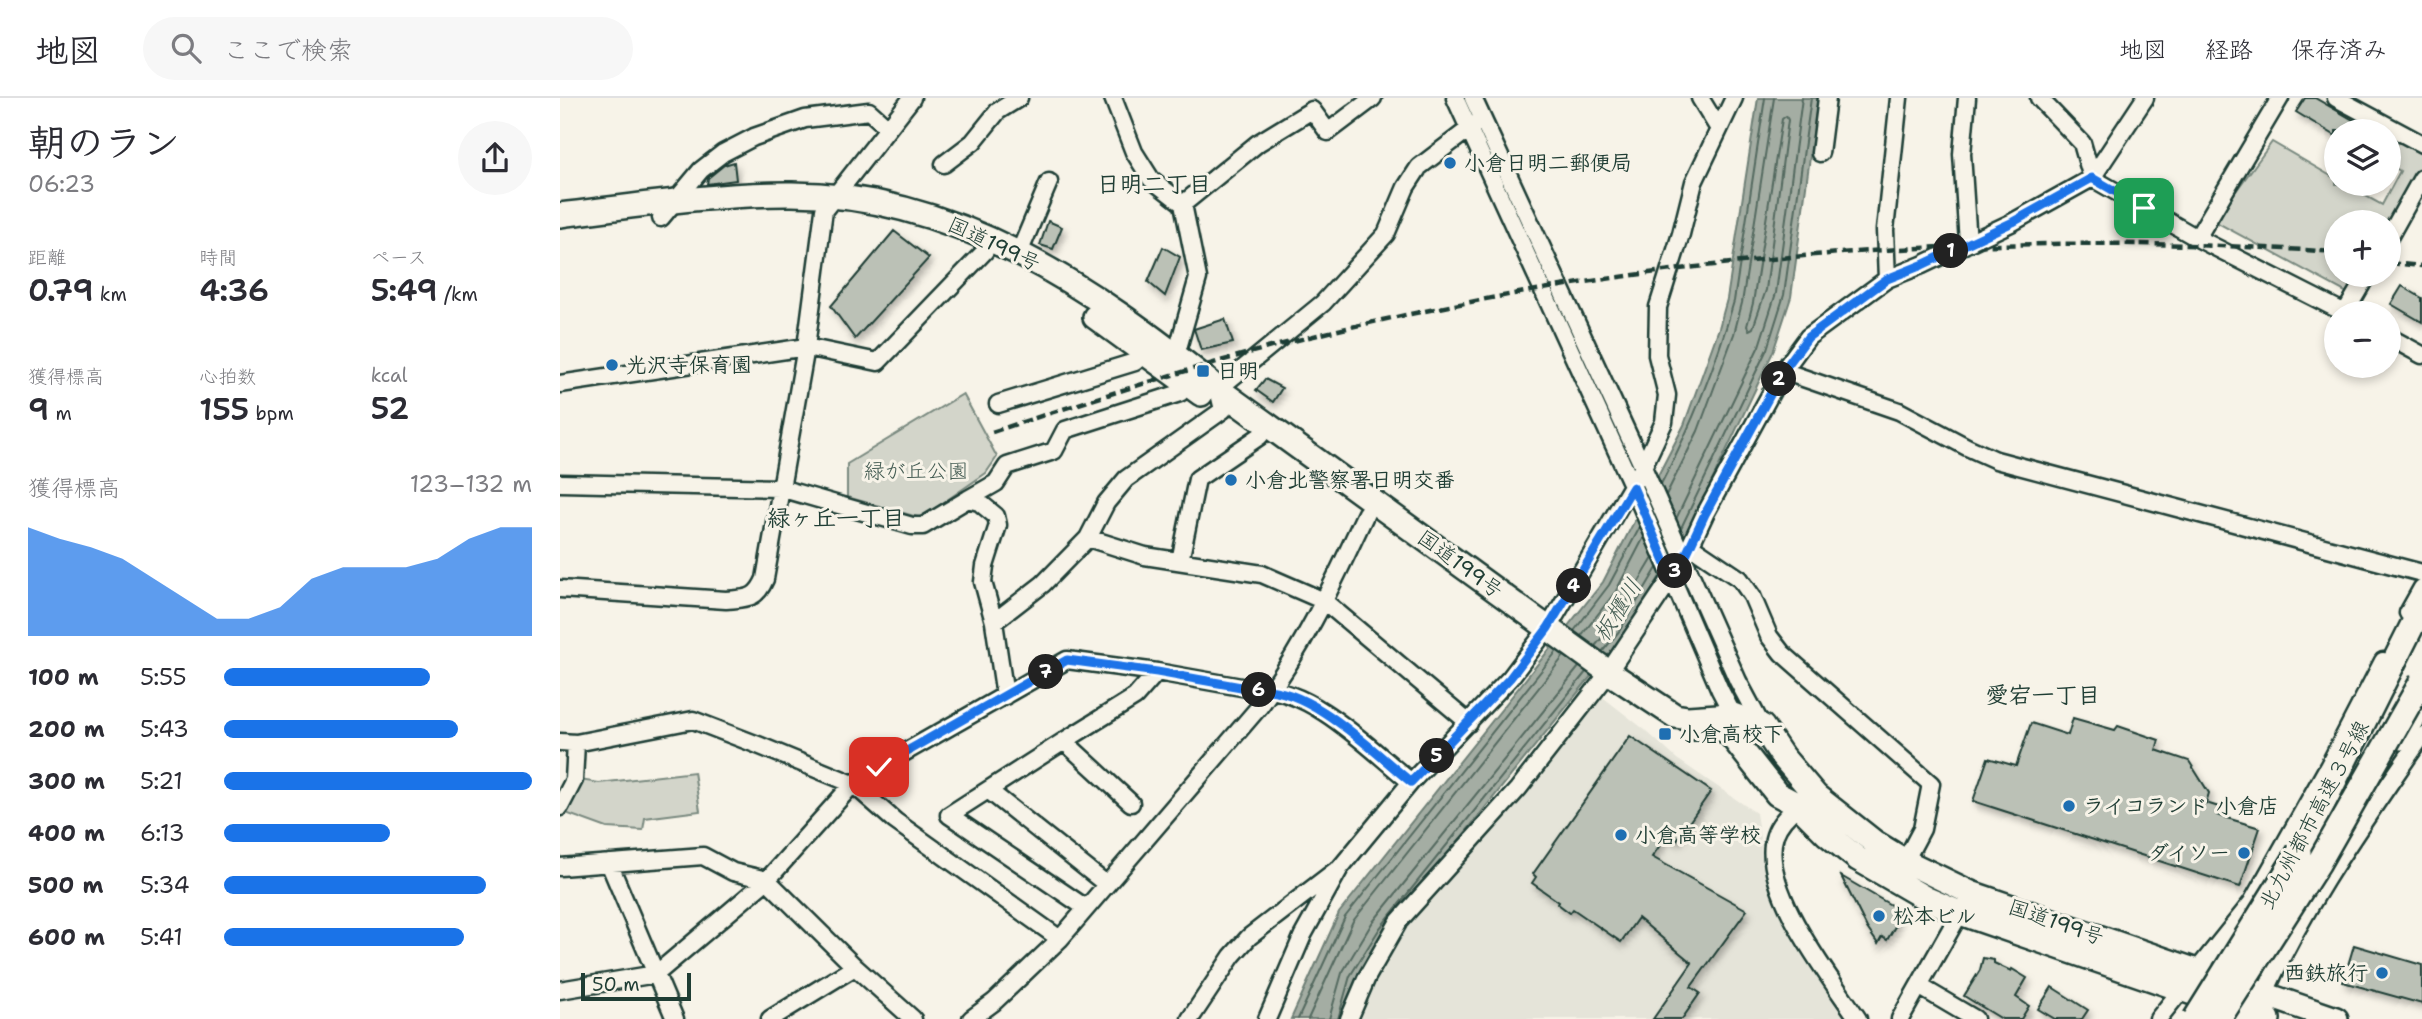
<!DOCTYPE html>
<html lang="ja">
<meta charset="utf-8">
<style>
body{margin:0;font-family:"Shantell Sans","Klee One",sans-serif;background:#f7f7f7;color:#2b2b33;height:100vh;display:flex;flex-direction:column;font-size:26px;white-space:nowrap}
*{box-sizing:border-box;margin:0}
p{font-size:23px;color:#7c7c81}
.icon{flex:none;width:38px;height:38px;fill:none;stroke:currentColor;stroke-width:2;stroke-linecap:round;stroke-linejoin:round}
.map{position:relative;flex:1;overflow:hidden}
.sheet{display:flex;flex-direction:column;background:#fff;width:560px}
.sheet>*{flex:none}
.buttons{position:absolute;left:1764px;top:21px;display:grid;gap:14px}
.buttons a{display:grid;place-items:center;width:77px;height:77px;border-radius:50%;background:#fff;box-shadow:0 4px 10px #0003;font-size:35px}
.scale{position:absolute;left:21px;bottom:18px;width:110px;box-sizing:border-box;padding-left:7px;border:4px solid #1f3d34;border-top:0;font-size:19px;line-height:24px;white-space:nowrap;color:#1f3d34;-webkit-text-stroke:5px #f7f3e8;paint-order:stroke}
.pin{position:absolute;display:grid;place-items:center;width:60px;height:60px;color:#fff;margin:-30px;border-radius:14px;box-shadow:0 4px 10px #0006}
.km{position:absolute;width:35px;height:35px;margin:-18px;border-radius:50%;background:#222;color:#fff;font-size:19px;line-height:35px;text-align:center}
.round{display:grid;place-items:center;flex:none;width:74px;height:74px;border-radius:37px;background:#f7f7f7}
.head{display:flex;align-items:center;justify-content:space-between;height:119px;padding:0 28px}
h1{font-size:38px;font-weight:600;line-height:52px}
.figures{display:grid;grid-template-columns:repeat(3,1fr);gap:10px;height:119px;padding:7px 28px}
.figures div{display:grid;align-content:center}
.figures b{font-size:30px;font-weight:600}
.figures small{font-size:19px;font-weight:400}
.figures p{font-size:19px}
.chart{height:196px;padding:14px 28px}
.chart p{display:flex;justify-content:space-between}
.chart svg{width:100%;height:126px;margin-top:7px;fill:#1a73e8;opacity:.7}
ul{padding:0 28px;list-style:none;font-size:23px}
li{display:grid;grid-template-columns:112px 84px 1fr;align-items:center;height:52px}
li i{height:18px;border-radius:9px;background:#1a73e8}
header{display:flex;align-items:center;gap:42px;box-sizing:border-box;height:98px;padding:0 35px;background:#fff;border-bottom:2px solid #e1e1e2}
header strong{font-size:33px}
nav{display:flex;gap:38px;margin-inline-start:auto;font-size:24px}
.search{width:490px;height:63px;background:#f7f7f7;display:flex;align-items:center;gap:18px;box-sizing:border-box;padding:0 24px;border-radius:38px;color:#7c7c81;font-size:26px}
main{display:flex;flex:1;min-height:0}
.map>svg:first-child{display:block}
.built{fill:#e5e4d9}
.green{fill:#d3d5ca;stroke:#79897f;stroke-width:2}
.water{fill:#a4ada3;stroke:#6f8077;stroke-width:2}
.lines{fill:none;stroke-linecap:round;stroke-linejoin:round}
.shore{stroke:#546a60;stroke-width:2}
.building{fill:#bbc1b6;stroke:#1f3d34;stroke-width:2;filter:url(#shadow)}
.minor-casing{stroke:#1f3d34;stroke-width:21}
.highway-casing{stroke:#1f3d34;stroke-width:28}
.minor{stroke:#f7f3e8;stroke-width:16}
.highway{stroke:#f7f3e8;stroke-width:23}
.rail{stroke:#1f3d34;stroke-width:4.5;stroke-dasharray:10 5;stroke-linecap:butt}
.highway-bridge-casing{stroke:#1f3d34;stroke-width:28;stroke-linecap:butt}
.highway-bridge{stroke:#f7f3e8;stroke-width:23}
.route-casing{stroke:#fff;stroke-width:14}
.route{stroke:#1a73e8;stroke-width:9}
.poi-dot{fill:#1f6fb2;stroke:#f7f3e8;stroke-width:2.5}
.labels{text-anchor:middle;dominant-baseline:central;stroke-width:6;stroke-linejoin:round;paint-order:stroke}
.poi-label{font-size:21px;font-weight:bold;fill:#1f3d34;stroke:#f7f3e8;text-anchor:start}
.street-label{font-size:21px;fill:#1f3d34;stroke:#f7f3e8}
.park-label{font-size:21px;fill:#435b52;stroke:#f7f3e8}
.neighbourhood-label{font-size:23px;font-weight:bold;fill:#1f3d34;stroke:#f7f3e8}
.water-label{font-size:23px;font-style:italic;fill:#405950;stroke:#f7f3e8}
</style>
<header>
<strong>地図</strong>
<div class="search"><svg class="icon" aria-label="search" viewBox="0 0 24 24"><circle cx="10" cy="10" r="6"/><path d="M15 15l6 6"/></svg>ここで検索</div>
<nav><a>地図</a><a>経路</a><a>保存済み</a></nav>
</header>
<main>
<section class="sheet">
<div class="head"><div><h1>朝のラン</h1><p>06:23</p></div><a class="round"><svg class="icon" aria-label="share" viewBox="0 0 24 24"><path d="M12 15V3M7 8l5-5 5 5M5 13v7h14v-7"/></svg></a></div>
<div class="figures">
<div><p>距離</p><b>0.79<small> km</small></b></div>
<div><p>時間</p><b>4:36</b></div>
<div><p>ペース</p><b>5:49<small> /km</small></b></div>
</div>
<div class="figures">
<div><p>獲得標高</p><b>9<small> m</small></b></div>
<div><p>心拍数</p><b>155<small> bpm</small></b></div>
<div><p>kcal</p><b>52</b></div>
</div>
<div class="chart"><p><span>獲得標高</span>123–132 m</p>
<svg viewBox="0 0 160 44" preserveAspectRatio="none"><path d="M0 44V6L10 10L20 13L30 17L40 24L50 31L60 38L70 38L80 34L90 24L100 20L110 20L120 20L130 17L140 10L150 6L160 6V44z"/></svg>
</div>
<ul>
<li><b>100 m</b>5:55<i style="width:67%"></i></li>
<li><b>200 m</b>5:43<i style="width:76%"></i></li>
<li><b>300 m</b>5:21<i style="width:100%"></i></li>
<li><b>400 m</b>6:13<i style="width:54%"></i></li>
<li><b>500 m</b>5:34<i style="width:85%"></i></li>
<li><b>600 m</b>5:41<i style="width:78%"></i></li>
</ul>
</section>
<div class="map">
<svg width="1862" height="921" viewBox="0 0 1862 921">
<defs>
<filter id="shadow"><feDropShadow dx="3" dy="5" stdDeviation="3.5" flood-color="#0004"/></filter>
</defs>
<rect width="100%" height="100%" fill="#f7f3e8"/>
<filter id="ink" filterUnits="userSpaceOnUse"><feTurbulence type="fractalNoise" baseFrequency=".0143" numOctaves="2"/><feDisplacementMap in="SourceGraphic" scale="14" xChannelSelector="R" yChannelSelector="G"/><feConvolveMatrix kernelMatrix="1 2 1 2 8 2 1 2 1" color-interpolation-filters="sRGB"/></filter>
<g filter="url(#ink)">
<path class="built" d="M1040,597L1085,632L1117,661L1196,715L1203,760L1219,810L1248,866L1285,921H801L820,875L845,830Z"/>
<path class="green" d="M1840,41L1862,52V67L1828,124H1776V177H1797L1787,195L1654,123L1712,44L1776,81V86H1784L1822,107L1840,73L1829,66V59Z
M403,296L437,359L426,375L361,420L287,399V366Z
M134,674L140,713L85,720L83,732L47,730L3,714L20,682L39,685Z"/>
<path class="water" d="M1198,0H1258L1231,199L1213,254L1131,427L1065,536L825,834L796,881L784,921H731L779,815L1043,484L1124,327L1159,230L1167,201Z"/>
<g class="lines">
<path class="shore" d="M1226,18L1228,22L1206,192L1193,230L1189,232L1187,228L1193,205L1222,21Z
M1101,386C1132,327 1156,267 1174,203L1205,0
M1106,397L1138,333L1174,236L1182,205L1214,0
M1116,421L1199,248L1216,195L1242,0
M1121,430L1207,251L1224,197L1251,0
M1014,533L1049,487L1080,429
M1021,538L1056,493L1084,439
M1035,548L1053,527L1093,460
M1042,554L1060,532L1097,470
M738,921L785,819L997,553
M748,921L793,823L1004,558
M769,921L782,875L812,825L1019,569
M778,921L790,878L820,830L1026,574"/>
</g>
<path class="building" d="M1745,0H1755L1812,33H1776V38L1736,14Z
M174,64L176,82L147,86L148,80L164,67Z
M488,123L502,129L493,151L480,147Z
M334,133L369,160L295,241L271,208Z
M603,149L620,159L605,198L588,184Z
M1842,188L1862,200V224L1831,206Z
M665,221L673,245L641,252L634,231Z
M705,281L722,290L713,304L696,292Z
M1513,620L1555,632L1558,628L1599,642L1596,652L1629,663L1649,695L1646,705L1659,709L1657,717L1700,730L1680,789L1413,703L1428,660L1456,668L1471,625L1508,637Z
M1070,638L1151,693L1116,743L1107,737L1092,759L1187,812L1131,889L1140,895L1122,921H1093L1132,865L1078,820L1061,844L1013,811L1010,815L998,806L999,804L972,785L976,779L973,776Z
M1281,778L1341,813L1334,824L1337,825L1327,842L1322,839L1318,846L1307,830Z
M1794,847L1862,867V906L1783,884Z
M1423,860L1434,862V865L1451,873L1452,871L1467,880L1456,899L1469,908L1461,921H1442L1404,898L1420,872Z
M1492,889L1528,912L1522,921H1495L1478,911Z"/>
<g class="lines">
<defs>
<path id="minor" d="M553,0L574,54L591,81L623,106L638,180L616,257
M895,0L1073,389L1160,592L1173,617
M913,0L1083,369L1178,583L1202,628
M1140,0L1159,31
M1407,0L1402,56L1408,145
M1479,0L1522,45L1532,80L1637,140L1785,215
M1776,0L1862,46
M1260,55L1267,0
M384,66L413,44L438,13L459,0
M623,106L698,45L752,12L768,34L813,0
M101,120L141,72L163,55L194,39L245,21L309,13L328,30
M1829,139L1862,80
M1637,140L1720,0
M459,155L489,84
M1327,181L1362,167L1453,124L1532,80L1585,0
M1785,215L1807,177
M1829,239L1862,257
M1223,273L1339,313L1407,349L1436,362L1862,475
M0,286L246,249L318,264L425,153
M438,306L575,264L592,249
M0,385L220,390L352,428H363L408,401L419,404L436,418L438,427L425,468L423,484L434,524L445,598
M408,401L436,385L447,368L494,353L505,332L620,295
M528,440L585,458L702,476L764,503L909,625
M1131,448L1180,481L1192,498L1209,538L1222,555L1371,686L1362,731L1345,763
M620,463L637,381L700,338
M0,491L166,502C187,500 196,502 205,481L246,249L264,112L352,0
M1848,515L1862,490
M434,524L483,486L528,440L546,405L566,381L663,312L658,291L763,205L826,136L846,89L859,69L922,21
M504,643L575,599L597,574
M0,644L16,645L133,622L198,647L293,686L335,723L500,841
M428,692L546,786
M1238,707C1229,716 1219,725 1215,737C1198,789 1270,879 1298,921
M0,709L14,682L16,645
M49,765L115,921
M0,769L143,758L173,774L207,782L295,869L353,921
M526,810L389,717L504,643L571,705
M1359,888L1415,921
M0,892L96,876L207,782L293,686L319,669L507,562L597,574L698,592C750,588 811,652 851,684
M1699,904L1704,897C1745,804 1805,722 1862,638
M210,921L295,869
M411,921L434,904L500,841L700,608C744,550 775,481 806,415
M630,921L672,858L689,839L775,773
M707,921L743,837L780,770L851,684L950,580L988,530L1083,369L1104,324L1107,297L1097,257L1098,209L1121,136L1134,84L1174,0
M789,921L807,879L839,823L958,691L1043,582L1124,461L1145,416L1223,273L1248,239L1327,181L1325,132L1339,0
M1340,921L1405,806
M1598,921L1692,804L1768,669L1823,563"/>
<path id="highway" d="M0,117C75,108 152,96 227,96C393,94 535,191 658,291L1047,573L1115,618L1128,620L1173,617L1202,628L1222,658L1256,698L1314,744L1345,763L1411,795L1776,921
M535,219L641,296
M1136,630C1149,629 1158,628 1169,635L1217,696L1238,707L1267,736L1298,761L1365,800L1400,815L1708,921
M1841,640L1862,607
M1739,754L1862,508"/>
</defs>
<use href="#minor" class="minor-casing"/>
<use href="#highway" class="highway-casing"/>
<use href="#minor" class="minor"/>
<use href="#highway" class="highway"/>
<path class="rail" d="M1829,165L1862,168
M432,334C545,297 658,261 774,233C1106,155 1437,131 1776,154"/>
<defs>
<path id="highway-bridge" d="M1635,921L1739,754
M1659,921L1758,766L1862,583"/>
</defs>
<use href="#highway-bridge" class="highway-bridge-casing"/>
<use href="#highway-bridge" class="highway-bridge"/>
</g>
</g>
<g class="lines" filter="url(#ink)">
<defs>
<path id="route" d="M319,669L507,562L597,574L698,592C750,588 811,652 851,684L950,580L988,530L1073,389L1111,478L1124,461L1145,416L1223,273L1248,239L1327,181L1362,167L1453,124L1532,80L1584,110"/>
</defs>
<use href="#route" class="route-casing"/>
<use href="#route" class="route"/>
</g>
<g class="poi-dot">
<circle cx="890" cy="65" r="7"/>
<circle cx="52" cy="267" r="7"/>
<rect x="636" y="266" width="14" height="14" rx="3.5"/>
<circle cx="671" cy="382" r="7"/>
<rect x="1098" y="629" width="14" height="14" rx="3.5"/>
<circle cx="1509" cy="708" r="7"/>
<circle cx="1061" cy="737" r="7"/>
<circle cx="1684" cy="755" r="7"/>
<circle cx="1319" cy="818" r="7"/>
<circle cx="1822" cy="875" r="7"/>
</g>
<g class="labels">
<g class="poi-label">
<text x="904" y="65">小倉日明二郵便局</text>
<text x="66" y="267">光沢寺保育園</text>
<text x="657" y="273">日明</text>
<text x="685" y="382">小倉北警察署日明交番</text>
<text x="1119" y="636">小倉高校下</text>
<text x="1523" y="708">ライコランド 小倉店</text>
<text x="1075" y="737">小倉高等学校</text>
<text x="1670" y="755" text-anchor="end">ダイソー</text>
<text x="1333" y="818">松本ビル</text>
<text x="1808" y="875" text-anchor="end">西鉄旅行</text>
</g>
<g class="street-label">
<text transform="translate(434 146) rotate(25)">国道199号</text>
<text transform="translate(900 466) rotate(36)">国道199号</text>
<text transform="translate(1754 717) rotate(-62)">北九州都市高速３号線</text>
<text transform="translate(1496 824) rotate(19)">国道199号</text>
</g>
<g class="park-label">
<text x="356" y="373">緑が丘公園</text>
</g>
<g class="neighbourhood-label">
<text x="594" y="86">日明二丁目</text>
<text x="276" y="420">緑ヶ丘一丁目</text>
<text x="1483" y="597">愛宕一丁目</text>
</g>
<g class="water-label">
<text transform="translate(1057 512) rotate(-58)">板櫃川</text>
</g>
</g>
</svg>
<div class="buttons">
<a><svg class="icon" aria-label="layers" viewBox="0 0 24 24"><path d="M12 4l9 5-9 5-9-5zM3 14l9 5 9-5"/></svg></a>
<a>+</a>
<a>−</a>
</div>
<div class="scale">50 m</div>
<div class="pin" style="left:1584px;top:110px;background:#1e9e55"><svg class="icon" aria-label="arrive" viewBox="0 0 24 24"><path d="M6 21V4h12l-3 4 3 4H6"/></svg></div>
<div class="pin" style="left:319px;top:669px;background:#d93025"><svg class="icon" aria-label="check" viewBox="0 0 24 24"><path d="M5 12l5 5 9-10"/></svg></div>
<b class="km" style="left:1391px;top:153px">1</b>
<b class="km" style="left:1219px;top:281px">2</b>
<b class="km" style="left:1115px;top:473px">3</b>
<b class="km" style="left:1014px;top:488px">4</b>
<b class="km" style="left:877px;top:658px">5</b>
<b class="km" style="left:699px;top:592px">6</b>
<b class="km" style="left:486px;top:574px">7</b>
</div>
</main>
